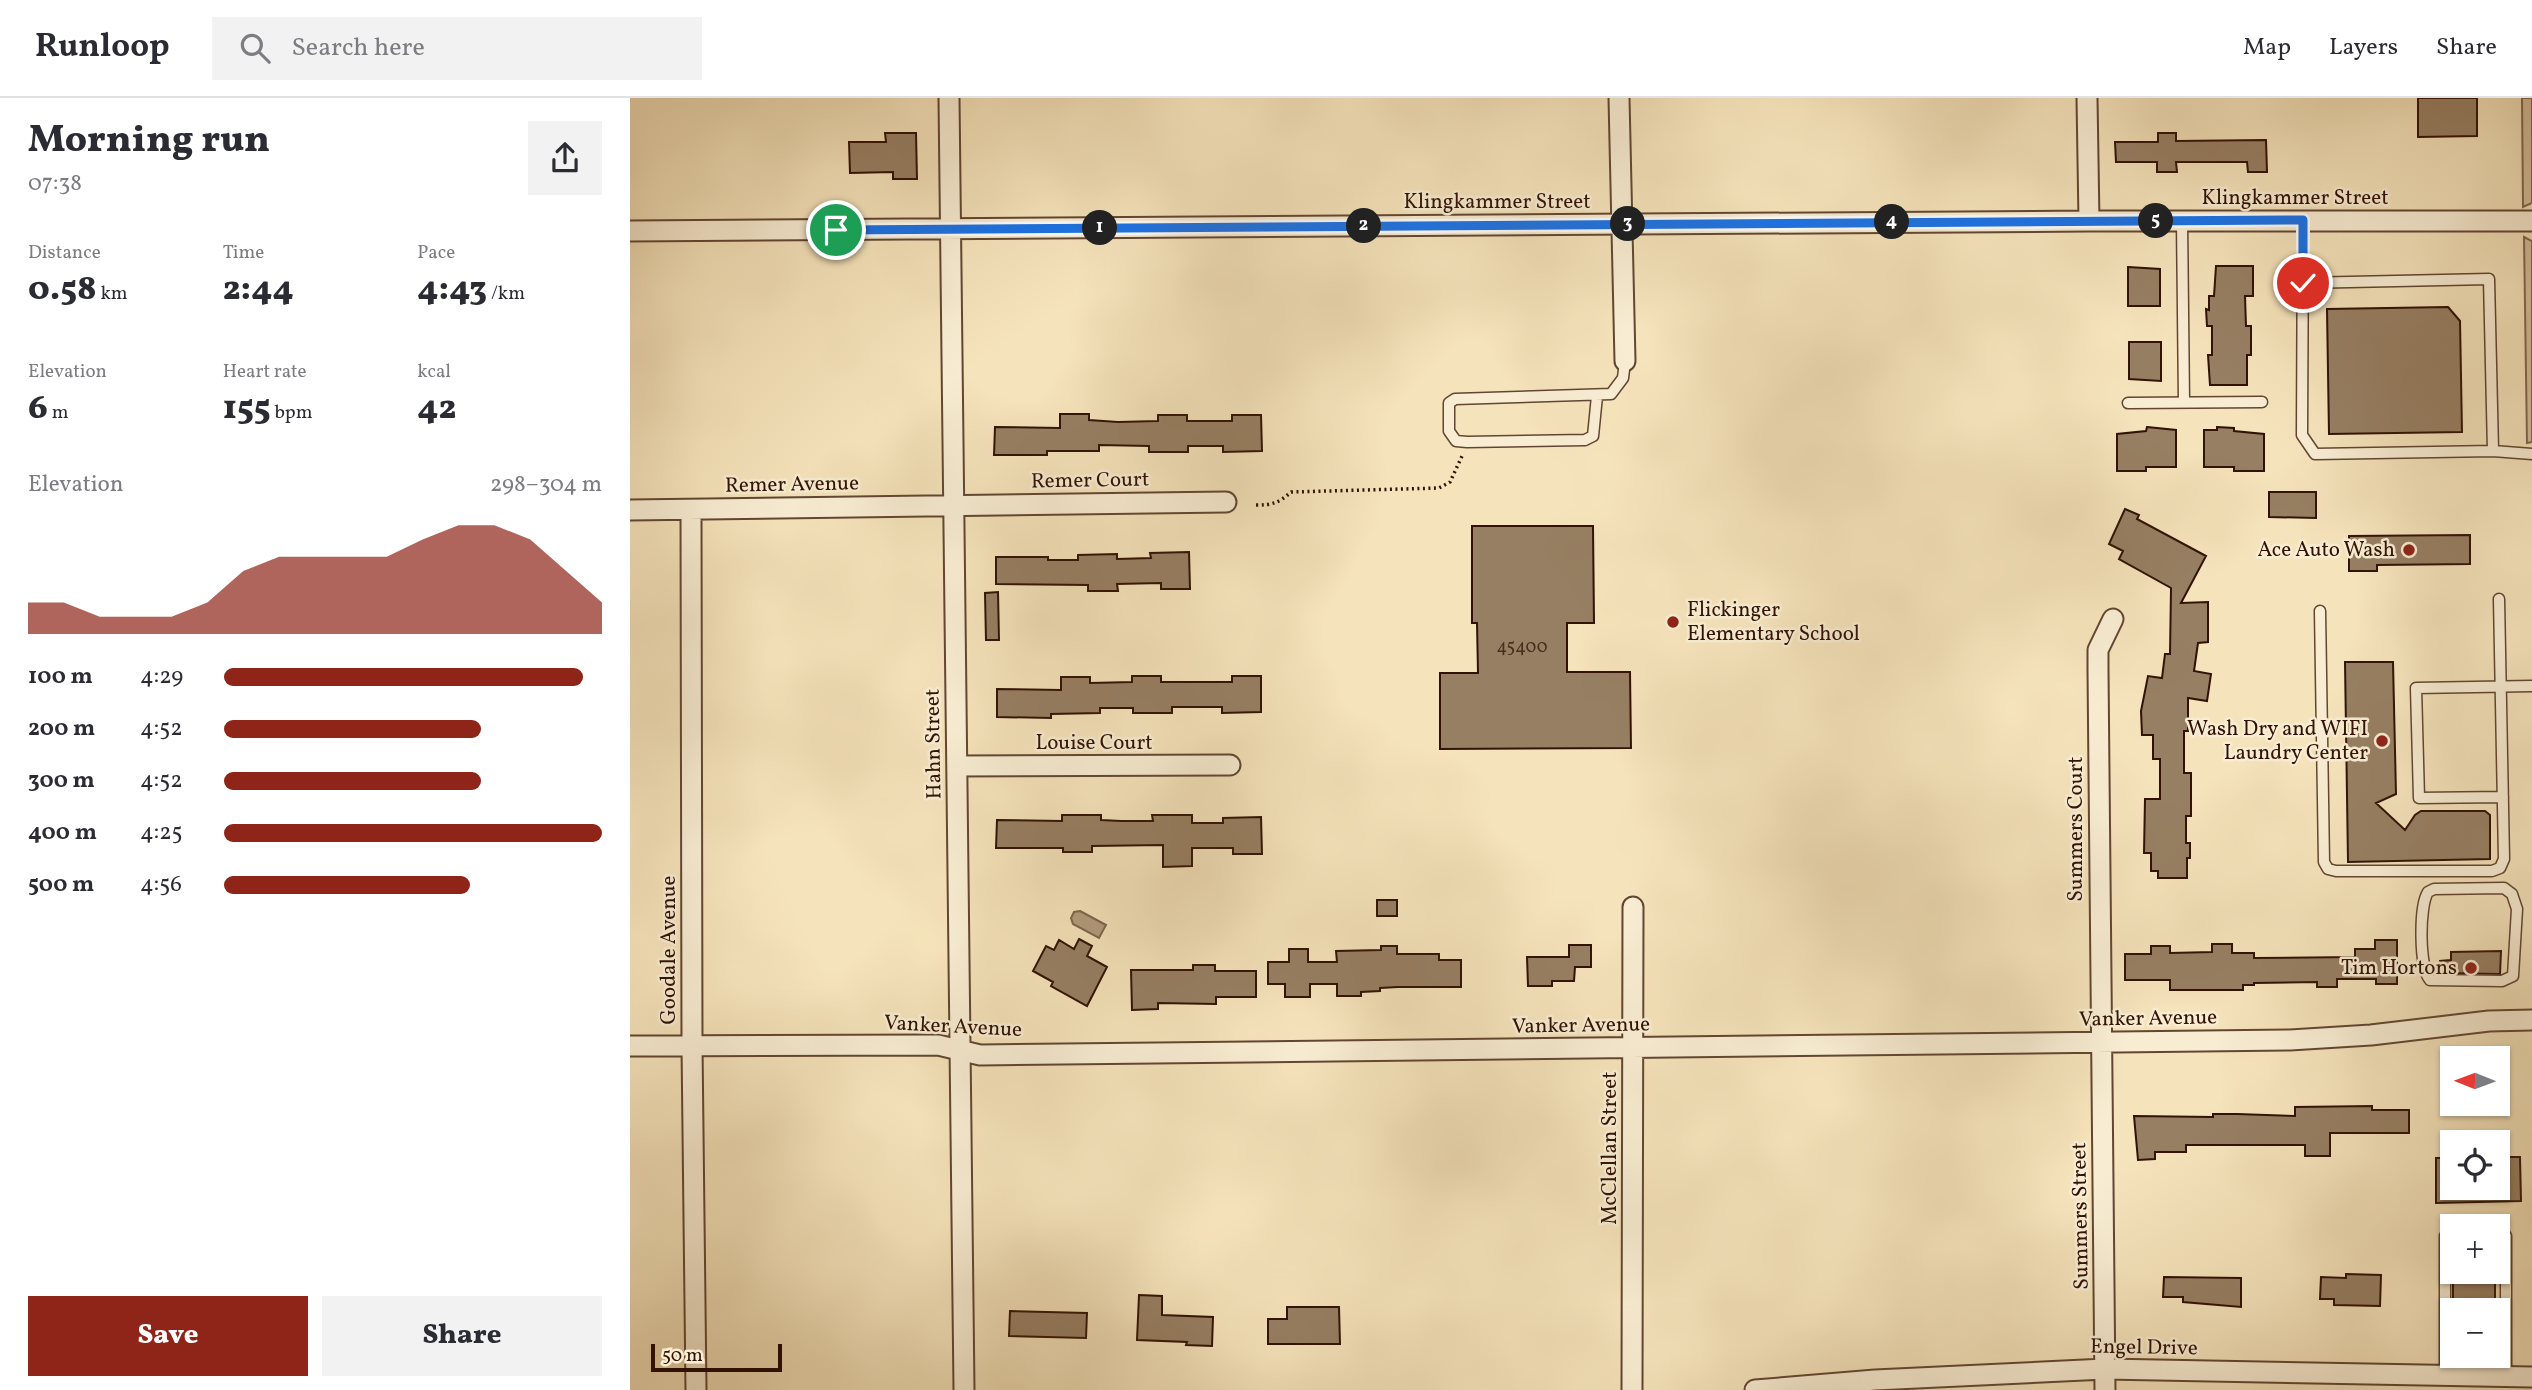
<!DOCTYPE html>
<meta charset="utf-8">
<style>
body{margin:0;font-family:Vollkorn,serif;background:#f2f2f3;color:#2b2b33;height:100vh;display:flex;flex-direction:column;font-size:26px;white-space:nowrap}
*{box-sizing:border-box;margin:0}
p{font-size:23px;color:#7c7c81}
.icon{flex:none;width:38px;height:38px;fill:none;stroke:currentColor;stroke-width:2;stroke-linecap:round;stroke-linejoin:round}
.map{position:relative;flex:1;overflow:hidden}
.details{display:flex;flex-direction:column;background:#fff;width:630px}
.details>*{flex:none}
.needle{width:46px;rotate:271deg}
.controls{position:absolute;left:1810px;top:948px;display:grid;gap:14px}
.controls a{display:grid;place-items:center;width:70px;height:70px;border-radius:0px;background:#fff;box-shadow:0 2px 5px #0004;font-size:35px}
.scale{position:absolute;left:21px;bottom:18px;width:131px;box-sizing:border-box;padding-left:7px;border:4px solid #311204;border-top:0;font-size:19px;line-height:24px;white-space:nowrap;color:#311204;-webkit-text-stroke:5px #f8edd3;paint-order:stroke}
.pin{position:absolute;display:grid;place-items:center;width:60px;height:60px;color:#fff;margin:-30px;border:4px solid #fff;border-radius:50%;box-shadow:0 2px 7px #0007}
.km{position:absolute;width:35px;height:35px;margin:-18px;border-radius:50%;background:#222;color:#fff;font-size:19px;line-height:35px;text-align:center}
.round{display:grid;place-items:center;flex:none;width:74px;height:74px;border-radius:0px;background:#f2f2f3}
.overview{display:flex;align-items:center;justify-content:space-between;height:119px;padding:0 28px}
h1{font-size:38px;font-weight:800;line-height:52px}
.metrics{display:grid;grid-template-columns:repeat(3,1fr);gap:10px;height:119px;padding:7px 28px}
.metrics div{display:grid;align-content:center}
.metrics b{font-size:35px;font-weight:800}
.metrics small{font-size:19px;font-weight:400}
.metrics p{font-size:19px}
.chart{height:196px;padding:14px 28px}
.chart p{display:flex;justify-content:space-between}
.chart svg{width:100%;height:126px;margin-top:7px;fill:#8f2418;opacity:.7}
.button{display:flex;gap:14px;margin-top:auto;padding:14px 28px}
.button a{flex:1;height:80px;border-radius:0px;background:#8f2418;color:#fff;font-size:28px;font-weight:800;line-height:80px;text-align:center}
.button a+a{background:#f2f2f3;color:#2b2b33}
ul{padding:0 28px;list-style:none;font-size:23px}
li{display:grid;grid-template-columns:112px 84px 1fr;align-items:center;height:52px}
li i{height:18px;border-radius:9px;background:#8f2418}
header{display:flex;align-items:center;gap:42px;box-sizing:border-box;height:98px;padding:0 35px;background:#fff;border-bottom:2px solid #e1e1e2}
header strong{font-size:33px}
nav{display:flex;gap:38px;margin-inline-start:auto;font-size:24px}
.search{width:490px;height:63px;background:#f2f2f3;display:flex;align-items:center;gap:18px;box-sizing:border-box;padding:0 24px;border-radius:0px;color:#7c7c81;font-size:26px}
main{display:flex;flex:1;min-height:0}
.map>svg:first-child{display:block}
.green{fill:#d4bf9c;stroke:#826850;stroke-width:2}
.water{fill:#b29c7d;stroke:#7e654d;stroke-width:2}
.building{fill:#977f63;stroke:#311204;stroke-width:2}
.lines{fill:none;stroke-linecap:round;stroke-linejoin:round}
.service-casing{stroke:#624632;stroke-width:13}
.minor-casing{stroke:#624632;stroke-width:23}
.path{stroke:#311204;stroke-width:3.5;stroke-dasharray:2 3.5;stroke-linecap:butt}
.service{stroke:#f8edd3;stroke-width:10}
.minor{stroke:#f8edd3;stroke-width:19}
.route-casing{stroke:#fff;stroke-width:14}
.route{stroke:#1a73e8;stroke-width:9}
.poi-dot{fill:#8f2418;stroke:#f8edd3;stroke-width:2.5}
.labels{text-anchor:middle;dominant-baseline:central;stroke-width:5;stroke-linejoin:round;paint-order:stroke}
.number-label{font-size:18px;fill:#4a2d1c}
.street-label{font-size:21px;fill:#311204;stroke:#f8edd3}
.poi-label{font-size:21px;fill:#311204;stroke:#f8edd3;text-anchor:end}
</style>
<header>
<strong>Runloop</strong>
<div class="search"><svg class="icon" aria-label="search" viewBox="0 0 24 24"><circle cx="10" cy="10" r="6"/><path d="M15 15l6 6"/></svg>Search here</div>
<nav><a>Map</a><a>Layers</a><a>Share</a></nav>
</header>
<main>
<section class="details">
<div class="overview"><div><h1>Morning run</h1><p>07:38</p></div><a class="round"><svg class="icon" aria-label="share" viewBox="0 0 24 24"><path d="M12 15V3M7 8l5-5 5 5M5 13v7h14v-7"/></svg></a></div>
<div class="metrics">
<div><p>Distance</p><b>0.58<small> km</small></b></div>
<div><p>Time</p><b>2:44</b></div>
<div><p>Pace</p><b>4:43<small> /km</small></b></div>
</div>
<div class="metrics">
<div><p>Elevation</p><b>6<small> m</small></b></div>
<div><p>Heart rate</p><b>155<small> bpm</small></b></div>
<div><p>kcal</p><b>42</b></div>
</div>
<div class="chart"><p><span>Elevation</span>298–304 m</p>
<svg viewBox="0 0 160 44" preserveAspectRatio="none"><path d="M0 44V33L10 33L20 38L30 38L40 38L50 33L60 22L70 17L80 17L90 17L100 17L110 11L120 6L130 6L140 11L150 22L160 33V44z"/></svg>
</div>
<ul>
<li><b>100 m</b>4:29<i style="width:95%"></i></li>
<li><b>200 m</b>4:52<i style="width:68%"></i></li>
<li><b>300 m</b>4:52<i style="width:68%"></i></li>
<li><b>400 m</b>4:25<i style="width:100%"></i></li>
<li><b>500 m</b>4:56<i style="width:65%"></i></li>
</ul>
<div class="button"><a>Save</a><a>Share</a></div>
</section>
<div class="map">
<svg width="1902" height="1292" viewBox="0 0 1902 1292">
<rect width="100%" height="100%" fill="#f5e3bb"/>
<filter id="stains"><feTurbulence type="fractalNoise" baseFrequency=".00286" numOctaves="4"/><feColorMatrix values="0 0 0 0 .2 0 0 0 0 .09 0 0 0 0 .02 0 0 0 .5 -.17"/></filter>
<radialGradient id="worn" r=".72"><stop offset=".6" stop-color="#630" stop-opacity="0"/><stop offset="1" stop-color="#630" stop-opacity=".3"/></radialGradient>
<path class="green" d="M1892,0H1902V105L1893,109Z
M1894,139L1902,143V344L1897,345Z"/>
<path class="water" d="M450,813L476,827L469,840L443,826L441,820L444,814Z"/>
<path class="building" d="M1788,0H1847V38L1788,39Z
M255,35H286L287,81H263V74L220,75L219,44H256Z
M1528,35H1546V43L1636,42L1637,74H1618L1617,64H1546L1547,74H1527V64H1486L1485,44H1528Z
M1586,168H1623V198H1615L1616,228H1621V257H1617V287H1580L1578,257H1582V228H1577L1576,211L1579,212V198H1584Z
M1498,169L1530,171V208H1498Z
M1818,209L1830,223L1832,334L1699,336L1697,211Z
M1499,244H1531V283L1499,281Z
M430,316H459V322L488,324L528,323V317H557V323H602V317H631L632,353L593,354V348H558V354H519V348L469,347V353H417V357H364L365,329L430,330Z
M1517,329L1546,332V369H1516V373H1487V336L1516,333Z
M1587,329L1604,330V333L1634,336V373H1604V369H1574V332H1587Z
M1639,394H1686V420L1639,419Z
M1495,411L1509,417L1507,421L1576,458L1551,505L1578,504V544L1568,545L1564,573L1581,576L1577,603L1558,600V633H1554V675H1561V718H1556V745H1560V760H1557V780H1528V773H1521V755H1514L1515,701H1530V661H1523V637H1512L1511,613L1518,578L1532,580L1535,556H1540L1541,490L1489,461L1493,453L1479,446Z
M842,428H963L964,525H937V574H1000L1001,650L810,651V575H848L847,525H842Z
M1840,437V466L1747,467V473H1719V438Z
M559,454L560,491H531V485L487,486L488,493H458V487L366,486V459H418V462H448V457L487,456V461L521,460L520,455Z
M368,494L369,542H356L355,495Z
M1715,564H1763L1766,696L1746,705L1775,732L1785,717L1791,713H1855L1860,717V761L1718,764Z
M502,578H531V584H602V578H631V614L592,615V609H542V615H503V610H470V615L421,616V620L367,619V591L431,592V579H460V585L502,584Z
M432,717H471V722L491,723H523L522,717H562V725H593V720L631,719L632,756H603V750H562V768L533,769V747L462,748V754H433V750H366L367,722L432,723Z
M747,802H767V818H747Z
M449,841L462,848L457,858L477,869L457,908L421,888L423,884L403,873L416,848L424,852L429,842L444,851Z
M1745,842H1767V886H1746V881H1707V889H1687V884L1624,885V887H1613V892H1540V882H1495V856H1521V848H1540V855L1582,854V846H1602V855H1624V860L1725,859V851H1745Z
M939,847H961V869H945L944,883H922V888H898L897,859H939Z
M751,848H767V856H809V862H831V889H768L750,890V893L731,894V898H707V886H680V899H655V886H638V864H659V851H678V864H707L706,853L751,852Z
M1871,853L1870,876L1810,875V863L1821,862V854Z
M563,867H585V873H626V899H586V906L528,905V911L502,912L501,872H563Z
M1742,1008V1012H1779V1035H1700V1058H1675V1047H1556V1054H1525V1061L1508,1062L1504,1018L1583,1019V1016H1607L1665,1018V1009Z
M1867,1059H1890L1891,1103L1806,1105V1060H1822V1090H1867Z
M1823,1174H1865V1213H1823Z
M1716,1176L1751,1177L1750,1208L1704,1207V1201H1690L1691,1179L1716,1180Z
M1534,1179L1611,1180V1209L1553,1204V1199H1533Z
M509,1197L532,1198V1217L583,1219L582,1248L556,1247L557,1244L507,1242Z
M657,1209H709L710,1246H638V1221H657Z
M380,1213L457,1215L456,1240L379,1238Z"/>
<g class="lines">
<defs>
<path id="service" d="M1673,122L1672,337L1685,356L1863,353L1902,356
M1552,123L1554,304
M1673,185L1859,181L1863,353
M967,298L963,338L955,342L837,344L826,343L819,333V305L825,301L981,296L993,280L995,263
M1498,305L1632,304
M1690,513L1694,764L1698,771L1706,773H1862L1870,770L1874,761L1869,501
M1873,699L1789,700L1786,590L1902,588
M1874,790L1882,796L1887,811L1883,878L1872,883L1800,882C1789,870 1789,808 1798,794L1804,791Z
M1815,1277V1138L1826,1123L1866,1124L1876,1138V1278"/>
<path id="minor" d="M319,0L334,1292
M989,0L995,263
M1457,0L1459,123
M0,133L1459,123H1902
M0,412L596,404
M61,412L62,947L66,1292
M327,668L600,667
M0,948L308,947L350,957L1660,942L1741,937L1859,923L1902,922
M1002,1292L1003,809
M1125,1292L1245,1282L1475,1271L1902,1279
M1475,1292L1468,572V552L1483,521"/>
</defs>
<use href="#service" class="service-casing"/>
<use href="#minor" class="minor-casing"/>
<path class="path" d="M626,407C642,407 649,405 661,394L809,390L820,384L833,356"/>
<use href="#service" class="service"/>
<use href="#minor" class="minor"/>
</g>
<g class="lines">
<defs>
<path id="route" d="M206,132L1673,122V185"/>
</defs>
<use href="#route" class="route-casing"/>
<use href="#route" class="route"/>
</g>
<g class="poi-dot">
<circle cx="1779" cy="452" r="7"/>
<circle cx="1043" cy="524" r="7"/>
<circle cx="1752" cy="643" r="7"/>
<circle cx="1841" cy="870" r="7"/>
</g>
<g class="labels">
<g class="number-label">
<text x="892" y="549">45400</text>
</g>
<g class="street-label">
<text x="1665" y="100">Klingkammer Street</text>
<text x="867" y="104">Klingkammer Street</text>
<text transform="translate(460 383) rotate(-1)">Remer Court</text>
<text transform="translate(162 387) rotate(-1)">Remer Avenue</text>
<text x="464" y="645">Louise Court</text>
<text transform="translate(304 646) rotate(-91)">Hahn Street</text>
<text transform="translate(1446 731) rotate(-90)">Summers Court</text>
<text transform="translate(39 852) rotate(-90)">Goodale Avenue</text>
<text transform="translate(1518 921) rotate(-1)">Vanker Avenue</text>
<text transform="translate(951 928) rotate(-1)">Vanker Avenue</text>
<text transform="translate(323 929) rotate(3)">Vanker Avenue</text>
<text transform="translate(980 1050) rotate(-90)">McClellan Street</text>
<text transform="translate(1451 1118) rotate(-91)">Summers Street</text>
<text transform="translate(1514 1250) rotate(1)">Engel Drive</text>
</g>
<g class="poi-label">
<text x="1765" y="452">Ace Auto Wash</text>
<text x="1057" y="512" text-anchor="start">Flickinger<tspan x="1057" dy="24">Elementary School</tspan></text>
<text x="1738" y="631">Wash Dry and WIFI<tspan x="1738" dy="24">Laundry Center</tspan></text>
<text x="1827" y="870">Tim Hortons</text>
</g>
</g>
<rect width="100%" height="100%" filter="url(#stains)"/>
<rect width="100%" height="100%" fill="url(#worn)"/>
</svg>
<div class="controls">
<a><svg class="needle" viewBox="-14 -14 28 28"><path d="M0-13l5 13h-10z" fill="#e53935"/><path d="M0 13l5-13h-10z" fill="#7c7c81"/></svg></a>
<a><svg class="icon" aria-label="locate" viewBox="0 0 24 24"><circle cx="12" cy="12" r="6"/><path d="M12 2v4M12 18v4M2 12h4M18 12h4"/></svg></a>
<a>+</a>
<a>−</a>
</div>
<div class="scale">50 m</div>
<div class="pin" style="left:206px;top:132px;background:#1e9e55"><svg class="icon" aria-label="arrive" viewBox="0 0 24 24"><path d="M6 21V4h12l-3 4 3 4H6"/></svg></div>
<div class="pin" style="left:1673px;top:185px;background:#d93025"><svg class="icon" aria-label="check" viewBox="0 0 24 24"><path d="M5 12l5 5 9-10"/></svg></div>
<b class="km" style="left:470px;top:130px">1</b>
<b class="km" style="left:734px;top:128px">2</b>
<b class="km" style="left:998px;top:126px">3</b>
<b class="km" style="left:1262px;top:124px">4</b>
<b class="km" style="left:1526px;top:123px">5</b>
</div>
</main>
